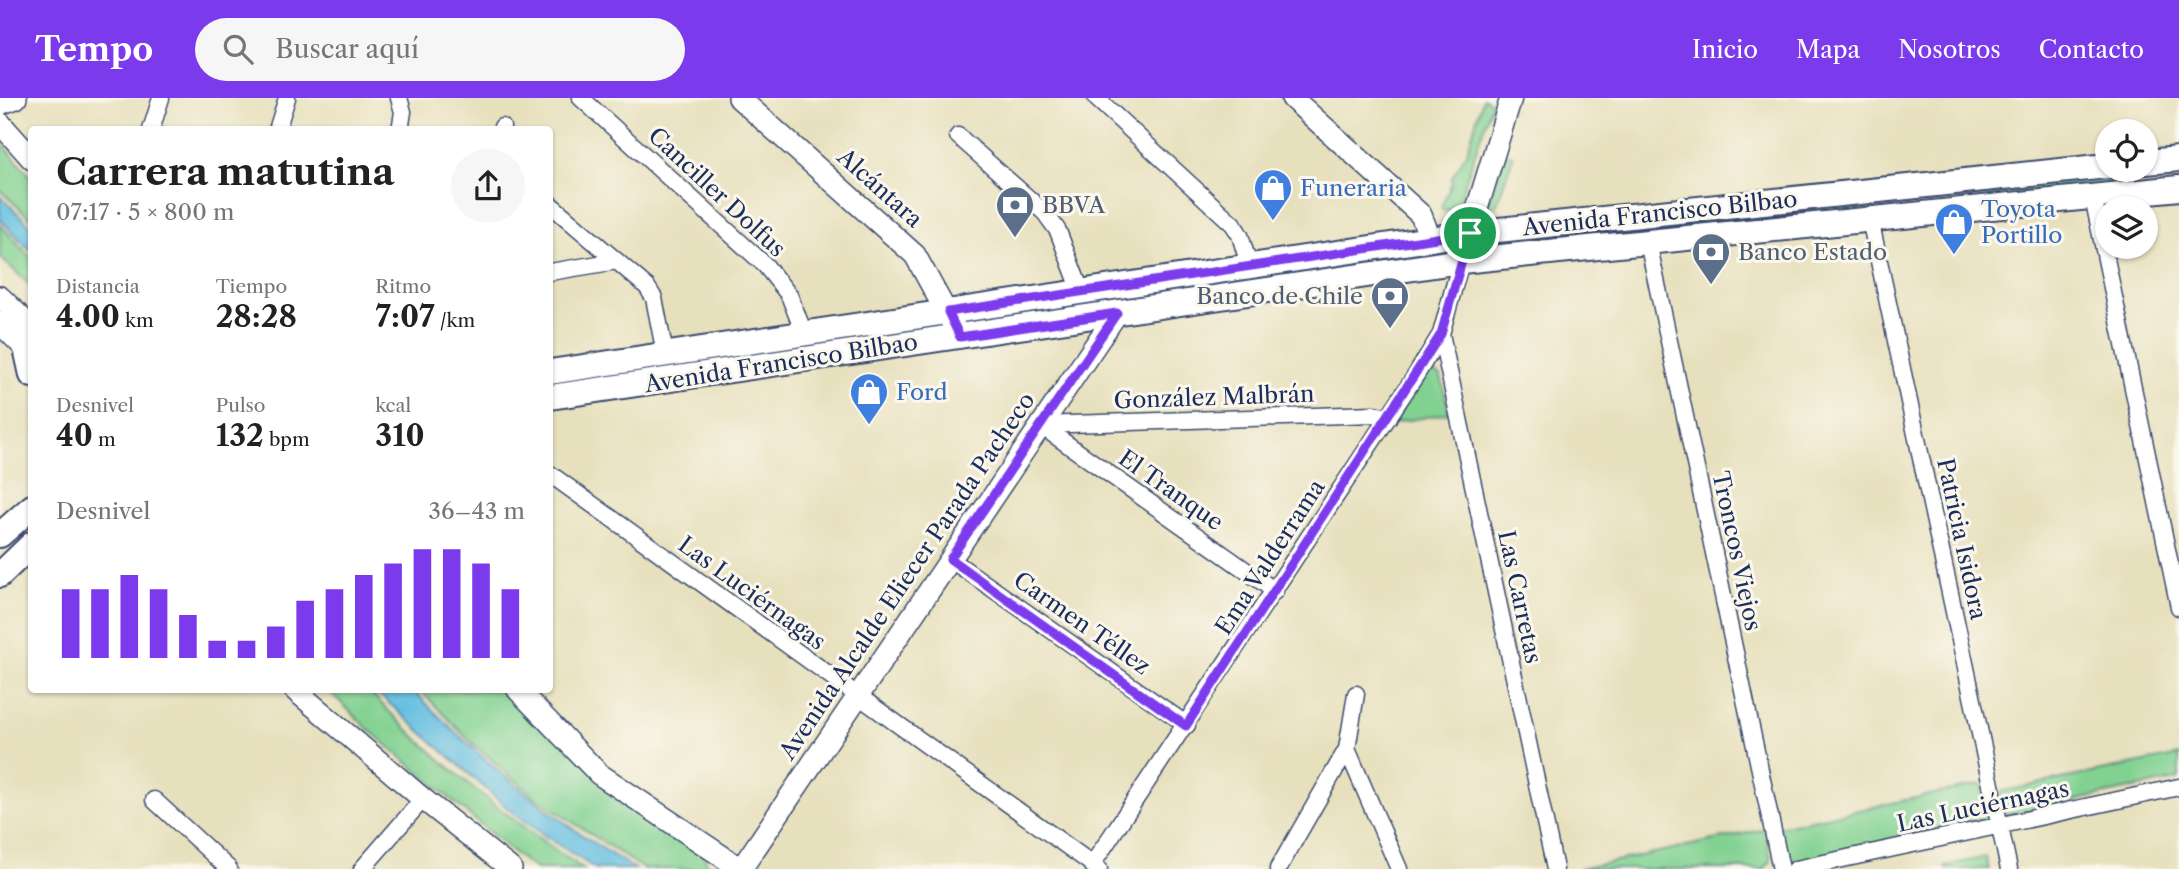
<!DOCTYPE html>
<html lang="es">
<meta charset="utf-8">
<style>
body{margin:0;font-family:"Libre Caslon Text",serif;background:#f6f6f6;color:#222;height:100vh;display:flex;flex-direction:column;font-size:26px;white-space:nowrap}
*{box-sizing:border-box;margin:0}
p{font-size:23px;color:#767676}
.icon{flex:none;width:38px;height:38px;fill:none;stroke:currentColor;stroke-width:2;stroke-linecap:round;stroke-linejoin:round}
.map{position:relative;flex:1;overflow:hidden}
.sheet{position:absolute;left:28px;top:28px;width:525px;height:567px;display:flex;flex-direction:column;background:#fff;border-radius:7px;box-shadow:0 2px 5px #0004}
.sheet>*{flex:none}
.fabs{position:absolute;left:2095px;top:21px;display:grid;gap:14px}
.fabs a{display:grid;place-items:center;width:63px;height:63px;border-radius:50%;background:#fff;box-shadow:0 2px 5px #0004;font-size:35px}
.pin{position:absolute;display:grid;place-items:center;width:60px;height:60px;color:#fff;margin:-30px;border:4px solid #fff;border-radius:50%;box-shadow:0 2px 7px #0007}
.round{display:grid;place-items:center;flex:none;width:74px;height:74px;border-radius:37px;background:#f6f6f6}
.head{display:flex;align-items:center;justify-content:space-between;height:119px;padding:0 28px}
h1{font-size:38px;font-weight:700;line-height:52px}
.figures{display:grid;grid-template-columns:repeat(3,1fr);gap:10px;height:119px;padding:7px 28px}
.figures div{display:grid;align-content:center}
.figures b{font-size:30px;font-weight:700}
.figures small{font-size:19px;font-weight:400}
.figures p{font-size:19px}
.chart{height:196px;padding:14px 28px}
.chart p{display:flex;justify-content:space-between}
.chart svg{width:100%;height:126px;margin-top:7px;stroke:#7c3aed;stroke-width:6}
header{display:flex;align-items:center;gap:42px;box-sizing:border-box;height:98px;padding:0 35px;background:#7c3aed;color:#fff}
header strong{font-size:33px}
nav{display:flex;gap:38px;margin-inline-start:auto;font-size:24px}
.search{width:490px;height:63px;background:#f6f6f6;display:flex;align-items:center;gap:18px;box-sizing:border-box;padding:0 24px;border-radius:38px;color:#767676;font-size:26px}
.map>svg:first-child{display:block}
.green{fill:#81d191;stroke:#4e8078;stroke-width:2}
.water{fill:#63bfe1;stroke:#3f77a0;stroke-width:2}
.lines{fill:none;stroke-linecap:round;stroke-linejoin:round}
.street-casing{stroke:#3a4a6c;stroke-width:19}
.secondary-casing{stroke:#3a4a6c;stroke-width:24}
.primary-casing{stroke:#3a4a6c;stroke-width:28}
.street{stroke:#fff;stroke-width:16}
.secondary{stroke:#fff;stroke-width:21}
.primary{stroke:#fff;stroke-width:24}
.route-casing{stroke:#fff;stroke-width:14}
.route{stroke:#7c3aed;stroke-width:9}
.labels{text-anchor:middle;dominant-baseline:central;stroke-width:6;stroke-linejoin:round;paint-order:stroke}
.street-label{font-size:23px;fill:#1b2f5e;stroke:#fbf7ec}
.shop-label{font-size:23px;fill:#366cbe;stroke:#fbf7ec;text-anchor:start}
.service-label{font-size:23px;fill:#4e5e75;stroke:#fbf7ec;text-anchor:start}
</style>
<header>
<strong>Tempo</strong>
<div class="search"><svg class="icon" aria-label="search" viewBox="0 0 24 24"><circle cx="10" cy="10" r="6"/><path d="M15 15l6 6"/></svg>Buscar aquí</div>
<nav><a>Inicio</a><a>Mapa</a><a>Nosotros</a><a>Contacto</a></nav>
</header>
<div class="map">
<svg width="2179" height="771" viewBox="0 0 2179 771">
<rect width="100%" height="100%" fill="#fbf7ec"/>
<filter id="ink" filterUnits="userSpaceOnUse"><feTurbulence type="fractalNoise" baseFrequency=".0143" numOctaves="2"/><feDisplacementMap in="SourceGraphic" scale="14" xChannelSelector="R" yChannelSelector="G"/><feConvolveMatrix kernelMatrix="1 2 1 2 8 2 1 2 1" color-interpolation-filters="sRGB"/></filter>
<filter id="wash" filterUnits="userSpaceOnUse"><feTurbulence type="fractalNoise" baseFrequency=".00686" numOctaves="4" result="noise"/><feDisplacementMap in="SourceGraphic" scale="28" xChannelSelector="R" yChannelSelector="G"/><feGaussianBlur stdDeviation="1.57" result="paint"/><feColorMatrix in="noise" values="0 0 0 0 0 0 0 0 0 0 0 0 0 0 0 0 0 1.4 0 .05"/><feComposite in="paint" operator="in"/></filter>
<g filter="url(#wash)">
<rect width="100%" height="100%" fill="#e7e0bd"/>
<path class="green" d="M1483,0L1492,5L1457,109L1444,113L1441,109L1452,84L1451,81L1467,54Z
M0,43L31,79V121L0,92Z
M1509,56L1513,59L1496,108L1487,109L1505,57Z
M2179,72V78L1524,146L1523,140Z
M0,126L31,160V188L0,159Z
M1431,272L1441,279L1449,315L1393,325L1425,276Z
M328,592H368C432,659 506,720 584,771H536L520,760L368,631Z
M420,592H511L704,757L709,771H644L536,700L468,641Z
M2179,657V681L2011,716L2003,714L1999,694Z
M1981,686L1987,716L1984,724L1794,765L1787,760L1779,729Z
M1766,731L1771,763L1764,771H1579Z
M1986,759L1989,771H1946L1945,768Z"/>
<path class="water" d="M0,98L31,128V153L0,121Z
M374,592H413C479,661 552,721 635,771H596L557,746L513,715Z"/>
</g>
<g filter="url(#ink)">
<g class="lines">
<defs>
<path id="street" d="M399,0L403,14L400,32
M581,0L765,167L789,197L804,235
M1096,0L1233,126L1240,137L1249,167
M151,32L161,0
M277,32L287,0
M501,32L502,29
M958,38L1045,115L1058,133L1081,193
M2093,99L2179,509
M550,106L647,189L654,200L665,256
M1870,121L2009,771
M1648,144L1781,771
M550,174L617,163
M1441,236L1555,771
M1040,327L1374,316L1389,319
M1040,327L1275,493
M550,376L1099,771
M950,461L1187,627
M1356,596L1347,651L1399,771
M154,702L229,771
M1092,767L1416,277L1441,236L1461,163
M362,771L423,701
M1278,771L1347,651
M1796,771L2179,689"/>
<path id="secondary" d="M739,0L915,157L960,239
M1292,0L1421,117L1430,140
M0,6L16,0
M0,25L32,61
M1461,163L1511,0
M0,199L32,230
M0,225L32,257
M295,592L423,701L511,771
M518,592L599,676L741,771
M741,771L1117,215"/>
<path id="primary" d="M2146,64L2179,61
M26,250L32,277
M550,274L1470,135L2107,68
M550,299L1461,163L2179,90
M0,437L32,409
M0,477L32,446"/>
</defs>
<use href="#street" class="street-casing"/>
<use href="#secondary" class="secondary-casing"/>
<use href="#primary" class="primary-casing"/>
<use href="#street" class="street"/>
<use href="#secondary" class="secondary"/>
<use href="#primary" class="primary"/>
</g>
</g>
<g class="lines" filter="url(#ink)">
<defs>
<path id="route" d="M1470,135L1441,236L1186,628L950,461L1117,215L960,239L948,214Z"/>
</defs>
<use href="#route" class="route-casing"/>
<use href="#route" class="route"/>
</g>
<defs>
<symbol id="shop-pin" viewBox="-11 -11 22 30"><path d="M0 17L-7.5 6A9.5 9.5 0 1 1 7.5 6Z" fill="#3f7fe0" stroke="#fbf7ec"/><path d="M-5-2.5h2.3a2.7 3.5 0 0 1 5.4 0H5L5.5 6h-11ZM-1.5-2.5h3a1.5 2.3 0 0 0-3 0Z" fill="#fff"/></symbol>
<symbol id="bank-pin" viewBox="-11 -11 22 30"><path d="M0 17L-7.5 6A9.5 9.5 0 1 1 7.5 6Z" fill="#5c6f8a" stroke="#fbf7ec"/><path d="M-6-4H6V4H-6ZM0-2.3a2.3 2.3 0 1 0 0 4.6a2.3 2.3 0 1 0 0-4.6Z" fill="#fff"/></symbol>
</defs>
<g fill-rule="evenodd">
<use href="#shop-pin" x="1251" y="68" width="44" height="60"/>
<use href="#bank-pin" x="993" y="85" width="44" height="60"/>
<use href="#shop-pin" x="1932" y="102" width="44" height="60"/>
<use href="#bank-pin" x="1689" y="132" width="44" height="60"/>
<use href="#bank-pin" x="1368" y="176" width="44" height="60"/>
<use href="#shop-pin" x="847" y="272" width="44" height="60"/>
</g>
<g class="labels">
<g class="street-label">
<text transform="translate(880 90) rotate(42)">Alcántara</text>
<text transform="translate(717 94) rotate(43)">Canciller Dolfus</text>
<text transform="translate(1660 115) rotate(-6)">Avenida Francisco Bilbao</text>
<text transform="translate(781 265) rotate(-9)">Avenida Francisco Bilbao</text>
<text transform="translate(1214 299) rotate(-2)">González Malbrán</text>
<text transform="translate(1171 392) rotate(35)">El Tranque</text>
<text transform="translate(1962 441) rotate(78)">Patricia Isidora</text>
<text transform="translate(1737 453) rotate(78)">Troncos Viejos</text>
<text transform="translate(1270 459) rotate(-57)">Ema Valderrama</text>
<text transform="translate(907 478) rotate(-56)">Avenida Alcalde Eliecer Parada Pacheco</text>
<text transform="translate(752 495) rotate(36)">Las Luciérnagas</text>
<text transform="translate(1520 499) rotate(78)">Las Carretas</text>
<text transform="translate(1082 525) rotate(35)">Carmen Téllez</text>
<text transform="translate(1983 708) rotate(-12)">Las Luciérnagas</text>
</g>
<g class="shop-label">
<text x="1300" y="90">Funeraria</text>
<text x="1981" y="111">Toyota<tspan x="1981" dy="26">Portillo</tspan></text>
<text x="896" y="294">Ford</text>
</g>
<g class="service-label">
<text x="1042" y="107">BBVA</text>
<text x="1738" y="154">Banco Estado</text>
<text x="1363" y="198" text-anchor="end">Banco de Chile</text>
</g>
</g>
</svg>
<div class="fabs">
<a><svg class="icon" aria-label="locate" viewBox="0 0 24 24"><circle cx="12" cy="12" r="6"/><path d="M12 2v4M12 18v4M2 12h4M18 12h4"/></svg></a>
<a><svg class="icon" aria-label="layers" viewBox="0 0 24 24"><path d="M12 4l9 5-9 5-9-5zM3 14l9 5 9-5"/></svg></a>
</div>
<div class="pin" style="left:1470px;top:135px;background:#1e9e55"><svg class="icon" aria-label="arrive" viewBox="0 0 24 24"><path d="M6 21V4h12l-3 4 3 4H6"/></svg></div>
<section class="sheet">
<div class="head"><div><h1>Carrera matutina</h1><p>07:17 · 5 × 800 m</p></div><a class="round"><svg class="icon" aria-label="share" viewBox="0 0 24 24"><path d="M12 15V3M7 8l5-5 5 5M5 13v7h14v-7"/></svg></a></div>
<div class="figures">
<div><p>Distancia</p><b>4.00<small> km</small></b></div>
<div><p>Tiempo</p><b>28:28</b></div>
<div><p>Ritmo</p><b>7:07<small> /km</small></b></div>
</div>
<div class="figures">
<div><p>Desnivel</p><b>40<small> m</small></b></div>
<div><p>Pulso</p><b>132<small> bpm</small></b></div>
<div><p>kcal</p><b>310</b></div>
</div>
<div class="chart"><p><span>Desnivel</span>36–43 m</p>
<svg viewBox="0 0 160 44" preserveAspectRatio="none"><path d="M5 44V20M15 44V20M25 44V15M35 44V20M45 44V29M55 44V38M65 44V38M75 44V33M85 44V24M95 44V20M105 44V15M115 44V11M125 44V6M135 44V6M145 44V11M155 44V20"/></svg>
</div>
</section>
</div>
